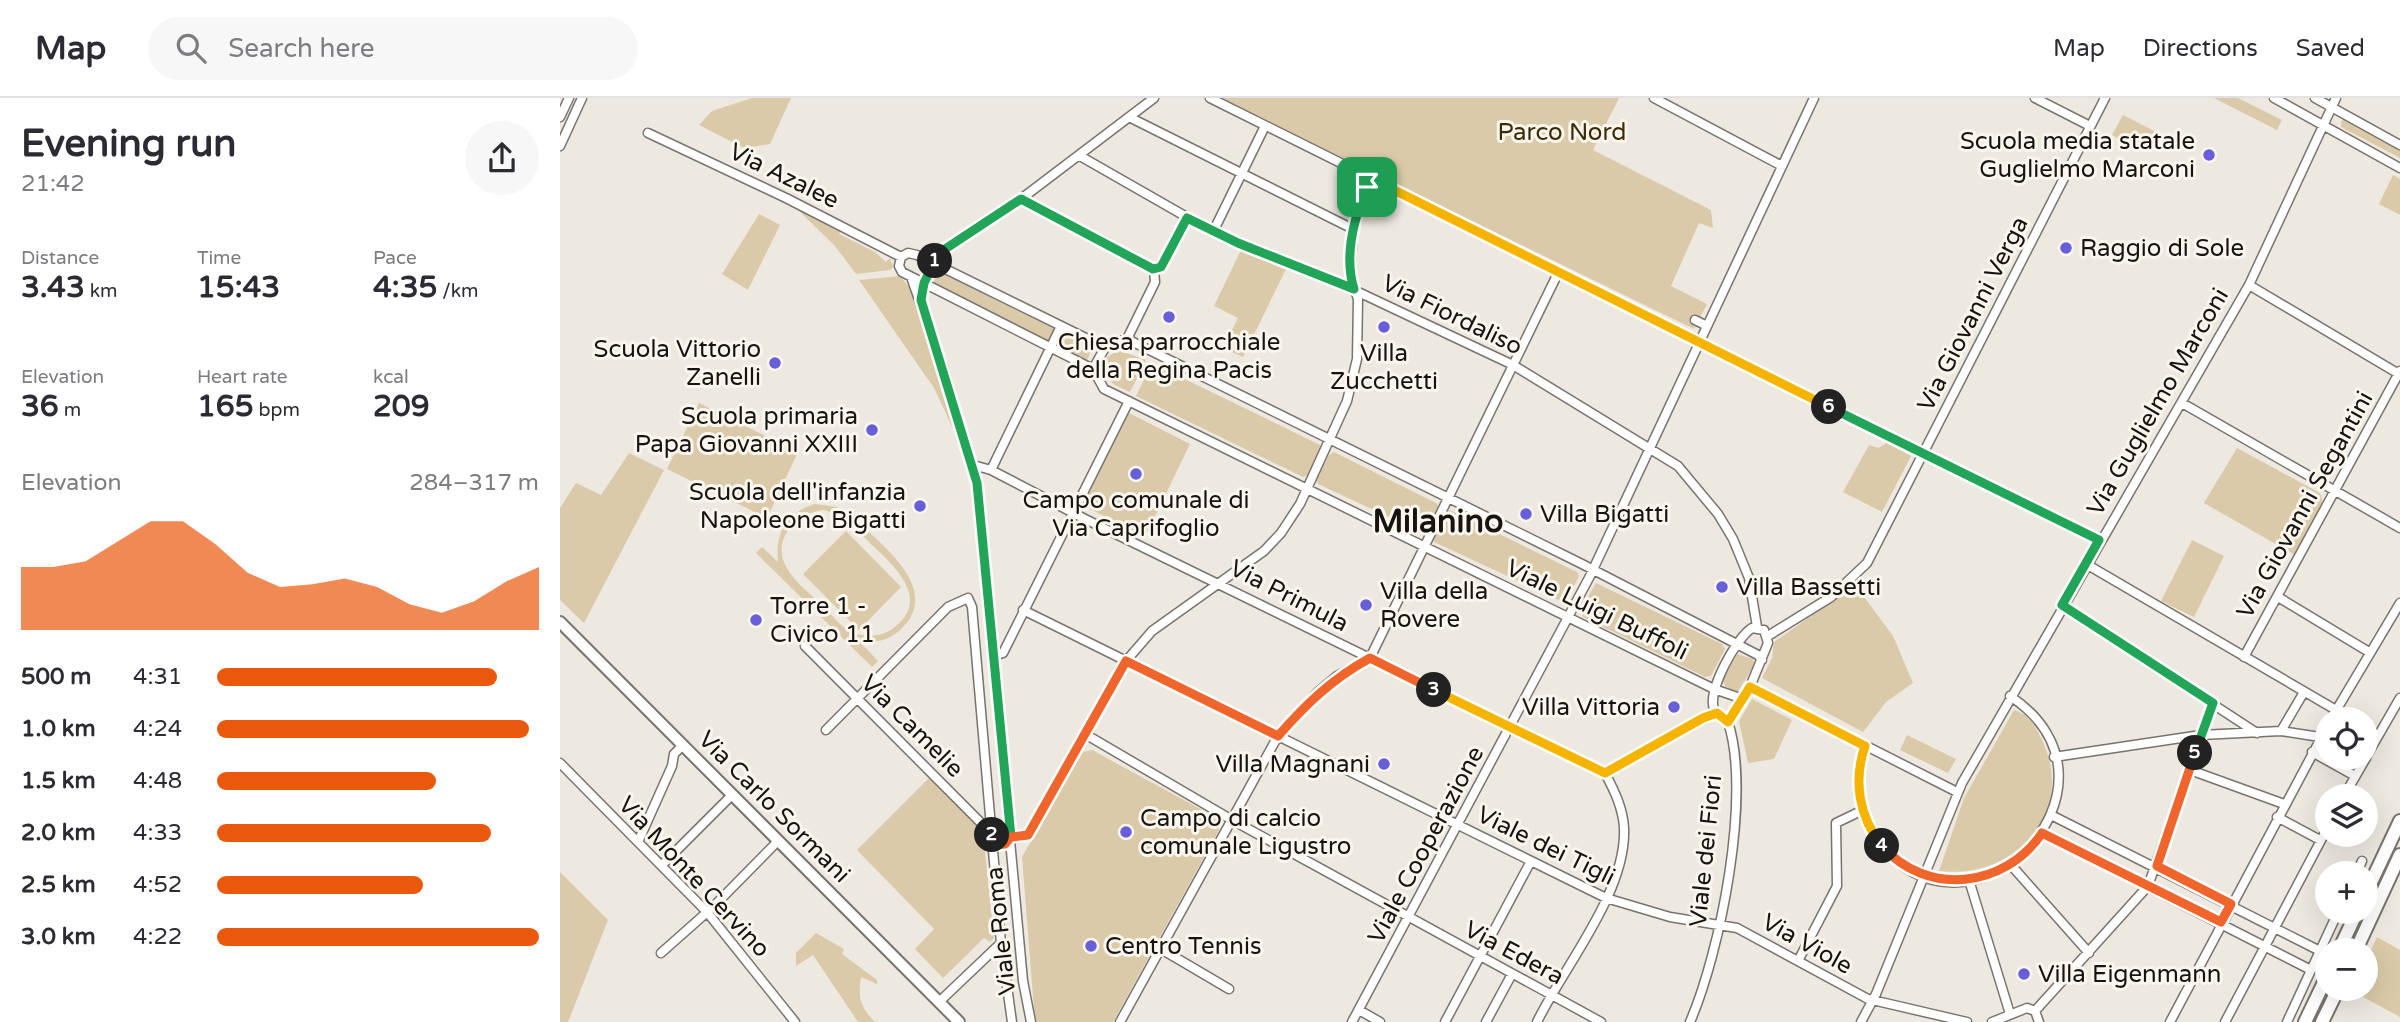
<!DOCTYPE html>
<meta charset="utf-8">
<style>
body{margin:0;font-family:"Varela Round",sans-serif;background:#f7f7f7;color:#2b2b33;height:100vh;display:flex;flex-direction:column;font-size:26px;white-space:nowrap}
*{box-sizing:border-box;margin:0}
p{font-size:23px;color:#7c7c81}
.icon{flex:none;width:38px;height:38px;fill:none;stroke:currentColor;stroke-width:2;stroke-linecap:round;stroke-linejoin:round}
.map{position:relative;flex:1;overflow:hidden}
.panel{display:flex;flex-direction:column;background:#fff;width:560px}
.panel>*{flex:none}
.fabs{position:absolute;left:1755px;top:609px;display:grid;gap:14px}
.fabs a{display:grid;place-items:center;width:63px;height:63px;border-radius:50%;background:#fff;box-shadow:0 7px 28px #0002;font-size:35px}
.pin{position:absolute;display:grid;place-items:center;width:60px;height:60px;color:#fff;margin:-30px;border-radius:14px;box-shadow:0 4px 10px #0006}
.km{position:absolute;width:35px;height:35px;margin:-18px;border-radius:50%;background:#222;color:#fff;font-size:19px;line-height:35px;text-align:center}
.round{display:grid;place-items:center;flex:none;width:74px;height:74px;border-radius:37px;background:#f7f7f7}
.head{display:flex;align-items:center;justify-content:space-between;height:119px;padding:0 21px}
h1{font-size:38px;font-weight:800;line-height:52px}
.figures{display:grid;grid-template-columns:repeat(3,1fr);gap:10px;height:119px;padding:7px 21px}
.figures div{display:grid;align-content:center}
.figures b{font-size:30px;font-weight:800}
.figures small{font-size:19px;font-weight:400}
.figures p{font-size:19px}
.chart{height:196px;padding:14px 21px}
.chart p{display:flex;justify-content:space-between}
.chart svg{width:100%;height:126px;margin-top:7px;fill:#ea580c;opacity:.7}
ul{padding:0 21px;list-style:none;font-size:23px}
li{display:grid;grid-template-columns:112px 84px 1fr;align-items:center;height:52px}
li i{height:18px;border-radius:9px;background:#ea580c}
header{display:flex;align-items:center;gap:42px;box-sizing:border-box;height:98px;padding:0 35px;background:#fff;border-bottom:2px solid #e1e1e2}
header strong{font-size:33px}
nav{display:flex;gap:38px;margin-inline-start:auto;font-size:24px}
.search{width:490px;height:63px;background:#f7f7f7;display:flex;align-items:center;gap:18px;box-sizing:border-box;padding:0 24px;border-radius:38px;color:#7c7c81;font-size:26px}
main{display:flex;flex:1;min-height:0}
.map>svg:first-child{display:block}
.green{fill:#dacaa9;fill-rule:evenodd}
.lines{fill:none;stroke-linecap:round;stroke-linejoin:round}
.minor-casing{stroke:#78746d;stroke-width:11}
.major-casing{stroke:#78746d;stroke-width:14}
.highway-casing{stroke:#78746d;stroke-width:16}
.minor{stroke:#fff;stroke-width:8}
.major{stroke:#fff;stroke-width:10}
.highway{stroke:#fff;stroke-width:12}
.split-1-casing{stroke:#fff;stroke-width:14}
.split-2-casing{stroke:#fff;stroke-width:14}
.split-3-casing{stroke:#fff;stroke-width:14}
.split-4-casing{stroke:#fff;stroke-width:14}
.split-5-casing{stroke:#fff;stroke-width:14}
.split-6-casing{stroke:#fff;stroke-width:14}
.split-7-casing{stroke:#fff;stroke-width:14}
.split-1{stroke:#22a559;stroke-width:9}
.split-2{stroke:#22a559;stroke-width:9}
.split-3{stroke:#f0652b;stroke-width:9}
.split-4{stroke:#f5b400;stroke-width:9}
.split-5{stroke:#f0652b;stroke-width:9}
.split-6{stroke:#22a559;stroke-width:9}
.split-7{stroke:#f5b400;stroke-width:9}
.poi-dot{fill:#665fd8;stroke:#faf6ed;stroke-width:2.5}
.labels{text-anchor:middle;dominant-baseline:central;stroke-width:6;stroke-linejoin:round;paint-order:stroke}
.park-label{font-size:24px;fill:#3b2b04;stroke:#faf6ed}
.poi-label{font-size:24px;fill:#151411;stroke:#faf6ed;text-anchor:start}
.street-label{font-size:24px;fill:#151411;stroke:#faf6ed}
.district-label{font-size:32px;font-weight:bold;fill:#151411;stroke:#faf6ed}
</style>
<header>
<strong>Map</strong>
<div class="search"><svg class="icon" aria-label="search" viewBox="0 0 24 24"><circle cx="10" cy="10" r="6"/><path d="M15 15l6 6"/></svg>Search here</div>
<nav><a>Map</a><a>Directions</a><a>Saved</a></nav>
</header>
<main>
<section class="panel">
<div class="head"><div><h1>Evening run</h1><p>21:42</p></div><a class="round"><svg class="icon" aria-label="share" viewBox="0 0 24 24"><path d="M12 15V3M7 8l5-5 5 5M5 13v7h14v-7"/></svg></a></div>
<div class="figures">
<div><p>Distance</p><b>3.43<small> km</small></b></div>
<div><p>Time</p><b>15:43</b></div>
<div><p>Pace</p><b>4:35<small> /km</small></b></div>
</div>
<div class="figures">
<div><p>Elevation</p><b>36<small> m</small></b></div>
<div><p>Heart rate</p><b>165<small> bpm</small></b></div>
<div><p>kcal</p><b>209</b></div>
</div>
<div class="chart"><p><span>Elevation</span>284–317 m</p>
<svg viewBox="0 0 160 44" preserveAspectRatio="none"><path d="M0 44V22L10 22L20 20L30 13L40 6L50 6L60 14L70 24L80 29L90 28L100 26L110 29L120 35L130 38L140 34L150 27L160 22V44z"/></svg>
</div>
<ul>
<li><b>500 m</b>4:31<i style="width:87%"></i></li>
<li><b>1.0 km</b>4:24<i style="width:97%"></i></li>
<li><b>1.5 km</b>4:48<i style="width:68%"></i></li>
<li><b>2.0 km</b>4:33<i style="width:85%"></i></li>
<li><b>2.5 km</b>4:52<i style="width:64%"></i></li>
<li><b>3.0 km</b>4:22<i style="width:100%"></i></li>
</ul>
</section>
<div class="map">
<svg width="1840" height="924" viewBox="0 0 1840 924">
<rect width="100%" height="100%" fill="#ede9e0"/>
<path class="green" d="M192,0H231L210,46L184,50L139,27L152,13Z
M659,0H1059L1033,52L1151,112L1153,130L1139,125L1111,188L1147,206L1134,231Z
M1654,0H1678L1722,22L1717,32Z
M1563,17L1596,34L1585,54L1552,37Z
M1786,21L1840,51V60L1781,29V23Z
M1833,77L1840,81V117L1819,106Z
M231,105L282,131L279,136L315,154L326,164L330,160L333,169L330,172L296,176L275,148Z
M199,116L220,127L188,192L162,176Z
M681,152L726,171L683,259L663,250L678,220L654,208Z
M378,174H384L495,229L489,243L376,188L374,183Z
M340,178L357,199L400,339H397L374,290L299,182Z
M503,233L533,248L527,262L497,247Z
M558,252L586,262L570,294L553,286L543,271L545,261Z
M592,265L760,347L762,351L748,377L743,379L576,298Z
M139,305L238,354L207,420L107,371Z
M569,315L630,346L585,439L522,407Z
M1327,345L1351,358L1322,414L1283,394L1309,347L1318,350Z
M1677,350L1760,395L1763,405L1735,457L1644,405Z
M774,354L876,405L879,409L865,436L758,386L756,382L769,357Z
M69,355L104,372L24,525L0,502V410L16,385L41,397Z
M255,406L277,409L288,415C315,442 383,488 343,529C330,543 316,545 299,543L318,563L312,569L196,455L202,449L218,464C215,435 226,415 255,406ZM264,412C284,417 296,431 311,446C332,466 371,499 336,528C326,537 314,539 301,537C285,535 275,520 264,509C253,498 239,488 230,475C208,446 233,415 264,412Z
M890,412L1017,474L1019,478L1005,505L874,444L872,441L886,413Z
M286,433L341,489L299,532L243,476Z
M1632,442L1664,458L1634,519L1601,503Z
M1036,485L1162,546L1165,551L1151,578L1145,579L1023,519L1020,512Z
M1295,487L1333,538L1353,585L1326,604L1303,634L1202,580L1212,560L1214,544Z
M1177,556L1193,561L1195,566L1177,595L1165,588L1163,582Z
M1192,601L1232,622L1214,661L1188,665L1179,623Z
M1454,612C1466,615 1475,627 1480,638C1519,713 1457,782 1379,773L1404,700Z
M1347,637L1396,661L1388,675L1340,652Z
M532,652L657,720L659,732L553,924H475L462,759L522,654Z
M369,680L423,735L434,840L430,844L424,840L383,880L355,851L374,831L297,752Z
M0,774L48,822L8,924H0Z
M256,835L284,851L282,856L317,882V886L301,879C298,900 300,909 315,924H298L253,857L236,868V855Z
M1817,839L1840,852V919L1792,893L1806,891V863Z"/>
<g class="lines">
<defs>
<path id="minor" d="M650,0L1539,442
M1094,0L1222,68
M1475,0L1530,28
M1714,0L1840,70
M1755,0L1840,47
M0,19L9,0
M571,20L793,131
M88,35L226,100L341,159
M0,48L22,0
M520,58L653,134L794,192L953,267L1118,368L1158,416L1173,441L1189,480L1197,529
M461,101L594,171
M653,134L705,28
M341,159L348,155L357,157L540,247L567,241L1022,466L1198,557L1202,562
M341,159L339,168L342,174L533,271
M594,171L601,169L627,120
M351,179L383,269L417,385L463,883L471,924
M1689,187L1839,276
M361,202L364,185L379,155L461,101L594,0
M1135,222L1147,228
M567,241L595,184L594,171
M547,246L533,271L544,291L1154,591L1183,601
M1622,305L1840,430
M413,367L431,372L525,421L1045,675C1054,692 1063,710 1064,730C1067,794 1004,868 977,924
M431,372L501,228
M1526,466L1776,612
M1718,499L1809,554
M1501,507L1697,635
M463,512L1046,800L1110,819L1177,830L1308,901L1407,924
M1192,530L1204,532L1208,545L1190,589L1168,624L1154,611C1147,593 1176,540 1192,530Z
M1208,538L1271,499L1307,465L1545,0
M245,548L432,736
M433,558L443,555L569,303
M1684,559L1840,273
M1190,589L1397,694
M1771,621L1840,505
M266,632L388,509L408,500L412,509L441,845L452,924
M1721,633L1744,594
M525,636L672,722L1041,924
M1305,648C1295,678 1297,712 1316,740C1406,868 1585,688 1450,598
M1752,654L1795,678
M1494,659L1641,637L1721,633L1760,639
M1806,659L1840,600
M0,665L147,814L235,924
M1630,672L1724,706
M1045,675L1138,622L1157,615
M1784,698L1806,660
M1491,717L1760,853
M1717,719L1760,742
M1482,735L1751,872
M451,739L468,737L566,563L592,533L704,453L721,435L740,406L787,303L797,261L798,201L790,178L793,131L810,80
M78,744L112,668L114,656L123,647
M102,767L172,697
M1451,767L1529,855
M1797,775L1802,763
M1409,782L1450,916
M601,851L669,891
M101,855L154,808L218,743
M1238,863L1277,788L1276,725L1303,712
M379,904L441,845
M799,912L820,924
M1475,913L1588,788L1653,605
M560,924L718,638L758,594L777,578L810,560L999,173
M792,924L1030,478L1254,0
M885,924L971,763
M926,924L952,876
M1130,924C1160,855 1192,697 1168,624
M1301,924L1316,896L1402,685L1689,187L1776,0
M1432,924L1467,910L1475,913L1479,924
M1610,924L1768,627
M1665,924L1768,729
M1727,924L1778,814"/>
<path id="major" d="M0,524L399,924"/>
<path id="highway" d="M1806,795L1840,723
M1779,852L1797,814
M1796,852L1840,757
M1745,924L1768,876
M1762,924L1778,891"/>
</defs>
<use href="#minor" class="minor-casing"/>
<use href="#major" class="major-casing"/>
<use href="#highway" class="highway-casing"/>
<use href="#minor" class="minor"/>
<use href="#major" class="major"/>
<use href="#highway" class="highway"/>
</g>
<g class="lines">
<defs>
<path id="split-1" d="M375,163L379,155L461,101L593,171L601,169L627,120L678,145L794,191C784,159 794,120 807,89"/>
<path id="split-2" d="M375,163L364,185L361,202L417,385L451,739L444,735L432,737"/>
<path id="split-3" d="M432,737L433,747L445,746L451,739L468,737L566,563L718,638C746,606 772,581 810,560L874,592"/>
<path id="split-4" d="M874,592L1045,675L1143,620L1157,615L1168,624L1190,589L1305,648C1293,683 1299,719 1322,748"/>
<path id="split-5" d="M1322,748C1367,799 1445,790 1482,735L1661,824L1671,806L1597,768L1635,655"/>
<path id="split-6" d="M1269,309L1539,442L1502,507L1653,605L1635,655"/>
<path id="split-7" d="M807,89L810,80L1269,309"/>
</defs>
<use href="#split-1" class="split-1-casing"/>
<use href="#split-2" class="split-2-casing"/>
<use href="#split-3" class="split-3-casing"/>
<use href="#split-4" class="split-4-casing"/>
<use href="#split-5" class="split-5-casing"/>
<use href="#split-6" class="split-6-casing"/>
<use href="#split-7" class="split-7-casing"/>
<use href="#split-1" class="split-1"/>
<use href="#split-2" class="split-2"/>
<use href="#split-3" class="split-3"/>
<use href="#split-4" class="split-4"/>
<use href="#split-5" class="split-5"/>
<use href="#split-6" class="split-6"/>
<use href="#split-7" class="split-7"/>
</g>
<g class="poi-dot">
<circle cx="1649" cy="57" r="7"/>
<circle cx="1506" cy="150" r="7"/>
<circle cx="609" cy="219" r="7"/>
<circle cx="824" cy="229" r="7"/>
<circle cx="215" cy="265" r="7"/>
<circle cx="312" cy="332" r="7"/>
<circle cx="576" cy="376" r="7"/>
<circle cx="360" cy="408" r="7"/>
<circle cx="966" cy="416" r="7"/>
<circle cx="1162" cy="489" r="7"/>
<circle cx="806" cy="507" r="7"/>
<circle cx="196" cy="522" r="7"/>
<circle cx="1114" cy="609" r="7"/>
<circle cx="824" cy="666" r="7"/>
<circle cx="566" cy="734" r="7"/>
<circle cx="531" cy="848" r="7"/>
<circle cx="1464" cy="876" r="7"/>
</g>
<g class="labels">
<g class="park-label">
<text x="1002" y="34">Parco Nord</text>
</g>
<g class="poi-label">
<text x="1635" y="43" text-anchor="end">Scuola media statale<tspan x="1635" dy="28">Guglielmo Marconi</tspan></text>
<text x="1520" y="150">Raggio di Sole</text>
<text x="609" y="244" text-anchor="middle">Chiesa parrocchiale<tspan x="609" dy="28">della Regina Pacis</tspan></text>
<text x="201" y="251" text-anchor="end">Scuola Vittorio<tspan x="201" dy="28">Zanelli</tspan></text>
<text x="824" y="255" text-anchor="middle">Villa<tspan x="824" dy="28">Zucchetti</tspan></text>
<text x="298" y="318" text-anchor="end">Scuola primaria<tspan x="298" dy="28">Papa Giovanni XXIII</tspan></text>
<text x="346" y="394" text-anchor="end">Scuola dell'infanzia<tspan x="346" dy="28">Napoleone Bigatti</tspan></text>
<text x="576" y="402" text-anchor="middle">Campo comunale di<tspan x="576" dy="28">Via Caprifoglio</tspan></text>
<text x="980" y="416">Villa Bigatti</text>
<text x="1176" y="489">Villa Bassetti</text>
<text x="820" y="493">Villa della<tspan x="820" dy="28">Rovere</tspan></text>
<text x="210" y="508">Torre 1 -<tspan x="210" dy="28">Civico 11</tspan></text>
<text x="1100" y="609" text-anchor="end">Villa Vittoria</text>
<text x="810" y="666" text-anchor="end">Villa Magnani</text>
<text x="580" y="720">Campo di calcio<tspan x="580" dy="28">comunale Ligustro</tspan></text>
<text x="545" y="848">Centro Tennis</text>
<text x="1478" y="876">Villa Eigenmann</text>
</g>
<g class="street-label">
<text transform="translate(224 78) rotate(26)">Via Azalee</text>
<text transform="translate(1413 216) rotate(-63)">Via Giovanni Verga</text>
<text transform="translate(892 217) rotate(26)">Via Fiordaliso</text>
<text transform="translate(1598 304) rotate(-60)">Via Guglielmo Marconi</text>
<text transform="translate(1745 407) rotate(-61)">Via Giovanni Segantini</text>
<text transform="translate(729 498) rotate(27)">Via Primula</text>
<text transform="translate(1037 512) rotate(26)">Viale Luigi Buffoli</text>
<text transform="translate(352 628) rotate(45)">Via Camelie</text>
<text transform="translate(214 709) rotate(45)">Via Carlo Sormani</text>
<text transform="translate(866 747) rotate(-62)">Viale Cooperazione</text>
<text transform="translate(986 748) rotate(26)">Viale dei Tigli</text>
<text transform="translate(1146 753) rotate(-84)">Viale dei Fiori</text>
<text transform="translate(134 779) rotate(47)">Via Monte Cervino</text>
<text transform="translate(441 833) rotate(-96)">Viale Roma</text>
<text transform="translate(1247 846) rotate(29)">Via Viole</text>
<text transform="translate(954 855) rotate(28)">Via Edera</text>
</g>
<g class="district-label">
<text x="878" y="424">Milanino</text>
</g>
</g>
</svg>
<div class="fabs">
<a><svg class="icon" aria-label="locate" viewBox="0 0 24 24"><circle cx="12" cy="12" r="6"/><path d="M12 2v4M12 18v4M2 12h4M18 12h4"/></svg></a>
<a><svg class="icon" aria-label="layers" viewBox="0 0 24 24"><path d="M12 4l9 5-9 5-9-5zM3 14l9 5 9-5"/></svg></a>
<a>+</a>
<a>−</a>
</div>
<div class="pin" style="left:807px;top:89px;background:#1e9e55"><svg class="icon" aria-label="arrive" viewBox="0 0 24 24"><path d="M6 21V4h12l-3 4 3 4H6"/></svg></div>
<b class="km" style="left:375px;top:163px">1</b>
<b class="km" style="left:432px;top:737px">2</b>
<b class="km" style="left:874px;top:592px">3</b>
<b class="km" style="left:1322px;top:748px">4</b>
<b class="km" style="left:1635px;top:655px">5</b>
<b class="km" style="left:1269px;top:309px">6</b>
</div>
</main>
